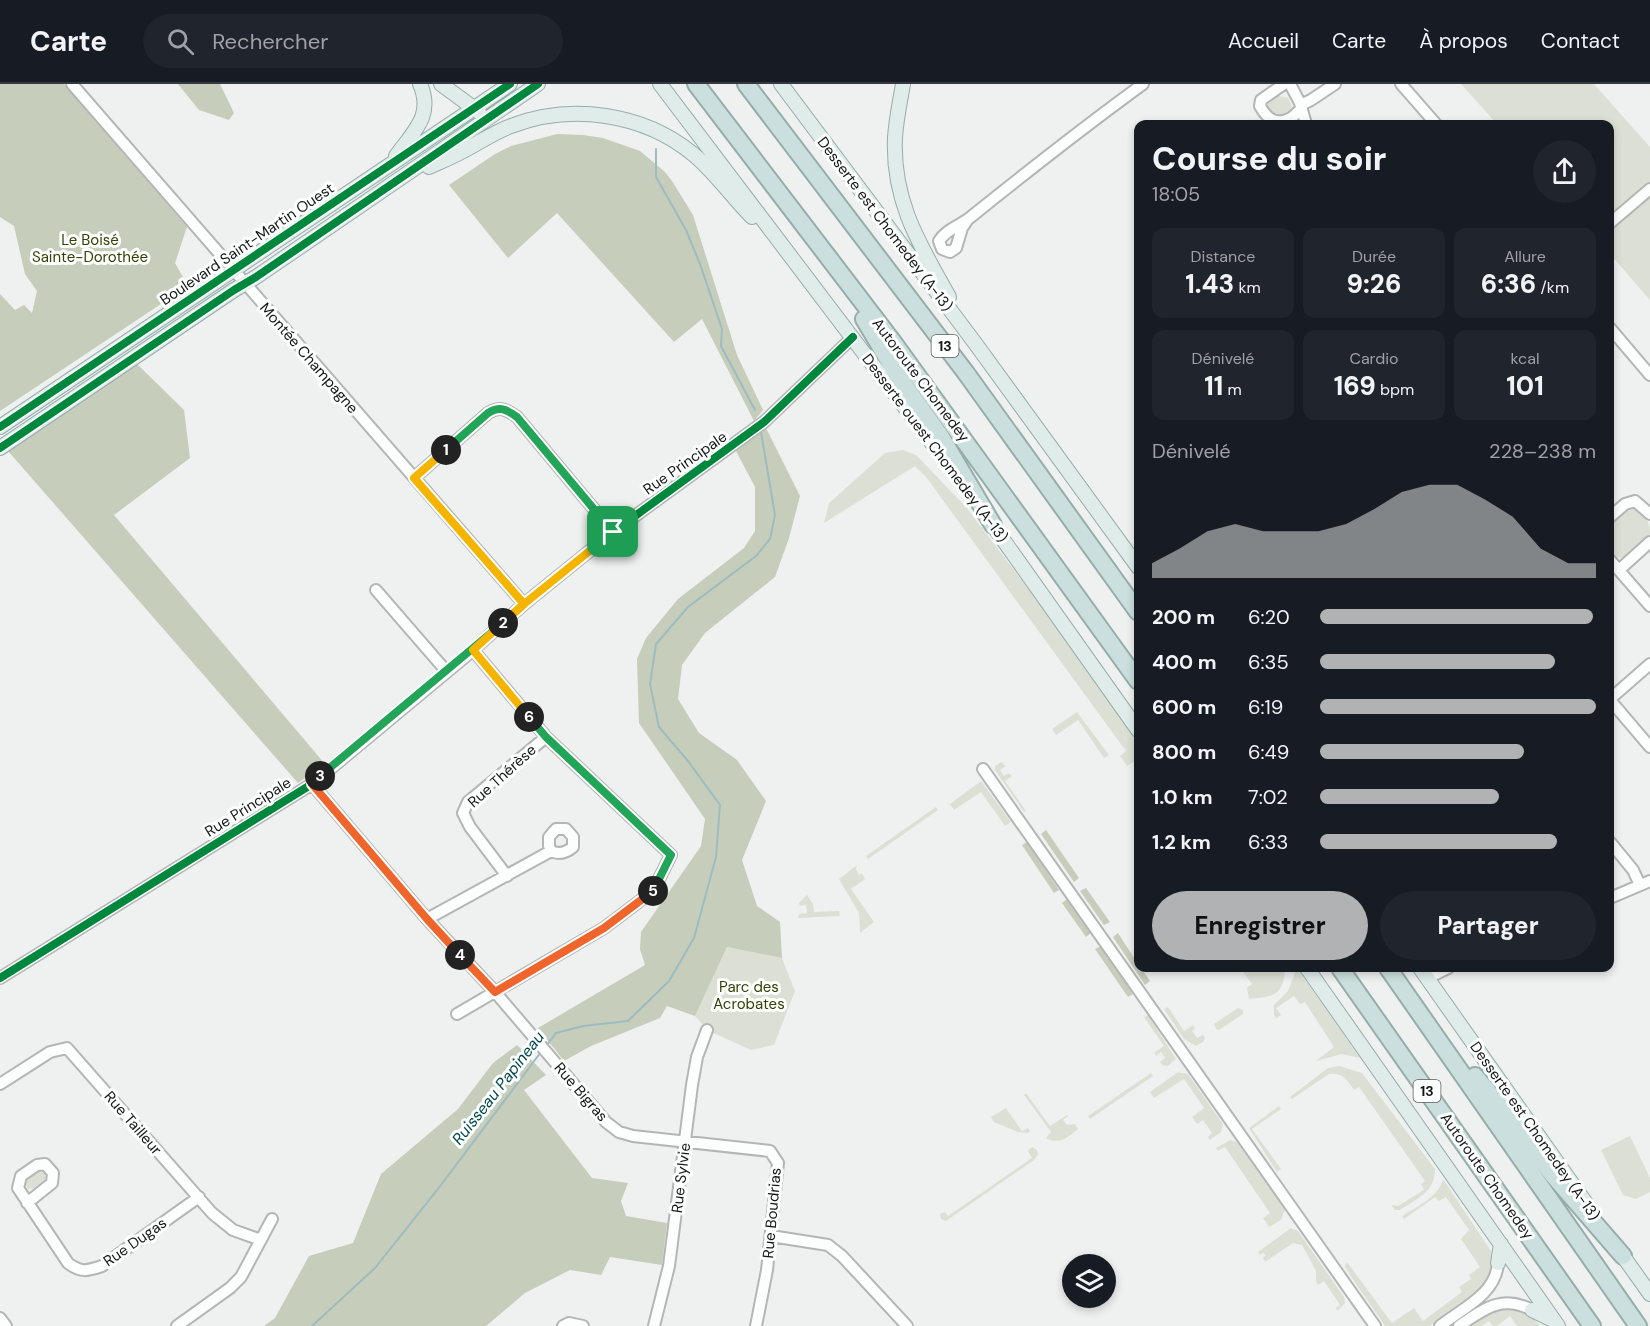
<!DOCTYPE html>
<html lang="fr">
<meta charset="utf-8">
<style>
body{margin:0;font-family:"DM Sans",sans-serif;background:#20242c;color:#f1f3f6;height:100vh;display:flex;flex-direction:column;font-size:22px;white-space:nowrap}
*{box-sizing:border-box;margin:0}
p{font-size:20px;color:#9ea1a6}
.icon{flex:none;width:33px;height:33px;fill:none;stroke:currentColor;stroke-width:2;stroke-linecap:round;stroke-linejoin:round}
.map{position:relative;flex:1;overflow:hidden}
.panel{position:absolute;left:1134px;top:36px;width:480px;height:852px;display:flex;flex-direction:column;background:#171b24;border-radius:12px;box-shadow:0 3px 9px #0003}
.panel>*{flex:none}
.fabs{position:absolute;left:1062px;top:1170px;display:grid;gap:12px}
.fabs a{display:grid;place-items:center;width:54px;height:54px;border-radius:50%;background:#171b24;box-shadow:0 3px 9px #0003;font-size:30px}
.pin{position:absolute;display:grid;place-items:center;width:51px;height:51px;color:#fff;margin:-26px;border-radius:12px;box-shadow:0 3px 9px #0006}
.km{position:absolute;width:30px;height:30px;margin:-15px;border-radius:50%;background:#222;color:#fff;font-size:16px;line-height:30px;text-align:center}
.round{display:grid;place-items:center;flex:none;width:63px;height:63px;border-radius:32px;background:#20242c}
.headline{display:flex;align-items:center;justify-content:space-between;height:102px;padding:0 18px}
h1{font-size:33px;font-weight:800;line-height:45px}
.stats{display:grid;grid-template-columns:repeat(3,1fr);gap:9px;height:102px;padding:6px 18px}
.stats div{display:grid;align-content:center;border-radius:12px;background:#20242c;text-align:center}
.stats b{font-size:26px;font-weight:800}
.stats small{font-size:16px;font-weight:400}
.stats p{font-size:16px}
.chart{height:168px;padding:12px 18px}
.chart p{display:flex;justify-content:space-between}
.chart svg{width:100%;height:108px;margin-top:6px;fill:#b0b2b3;opacity:.7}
.action{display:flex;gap:12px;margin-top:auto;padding:12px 18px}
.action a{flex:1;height:69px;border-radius:36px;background:#b0b2b3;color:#111;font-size:24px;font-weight:800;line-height:69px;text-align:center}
.action a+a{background:#20242c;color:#f1f3f6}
ul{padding:0 18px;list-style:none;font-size:20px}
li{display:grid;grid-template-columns:96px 72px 1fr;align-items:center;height:45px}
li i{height:15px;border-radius:8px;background:#b0b2b3}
header{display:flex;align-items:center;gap:36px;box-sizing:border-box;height:84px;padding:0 30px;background:#171b24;border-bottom:2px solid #363941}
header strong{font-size:28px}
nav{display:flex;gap:33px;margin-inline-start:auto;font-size:21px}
.search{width:420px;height:54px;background:#20242c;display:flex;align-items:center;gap:15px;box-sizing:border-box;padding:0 21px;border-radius:33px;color:#9ea1a6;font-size:22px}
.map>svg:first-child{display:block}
.green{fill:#dce0d4}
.forest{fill:#c6cdba}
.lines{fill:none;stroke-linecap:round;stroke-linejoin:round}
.stream{stroke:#9dbcc0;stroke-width:2}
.minor-casing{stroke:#b4b6b5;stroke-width:14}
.major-casing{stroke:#96adaa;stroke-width:16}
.highway-casing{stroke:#96adaa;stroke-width:20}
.minor{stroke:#fcfdfd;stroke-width:10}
.major{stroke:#dfecea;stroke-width:14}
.highway{stroke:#cbe0de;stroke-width:16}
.cycleway-casing{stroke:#fcfffd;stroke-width:11}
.cycleway{stroke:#00873e;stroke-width:8}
.split-1-casing{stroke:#fff;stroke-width:12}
.split-2-casing{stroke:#fff;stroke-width:12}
.split-3-casing{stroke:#fff;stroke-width:12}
.split-4-casing{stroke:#fff;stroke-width:12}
.split-5-casing{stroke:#fff;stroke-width:12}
.split-6-casing{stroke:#fff;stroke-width:12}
.split-7-casing{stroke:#fff;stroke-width:12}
.split-1{stroke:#22a559;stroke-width:8}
.split-2{stroke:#f5b400;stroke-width:8}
.split-3{stroke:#22a559;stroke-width:8}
.split-4{stroke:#f0652b;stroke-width:8}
.split-5{stroke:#f0652b;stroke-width:8}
.split-6{stroke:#22a559;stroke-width:8}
.split-7{stroke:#f5b400;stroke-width:8}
.labels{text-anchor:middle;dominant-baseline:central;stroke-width:6;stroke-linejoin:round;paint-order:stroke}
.shield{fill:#fcfffd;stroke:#5a5d5b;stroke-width:1.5}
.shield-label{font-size:14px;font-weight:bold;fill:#151716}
.street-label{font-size:15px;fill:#151716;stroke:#fcfffd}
.park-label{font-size:15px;fill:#354006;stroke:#fcfffd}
.water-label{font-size:16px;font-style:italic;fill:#00464e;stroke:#fcfffd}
</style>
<header>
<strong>Carte</strong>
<div class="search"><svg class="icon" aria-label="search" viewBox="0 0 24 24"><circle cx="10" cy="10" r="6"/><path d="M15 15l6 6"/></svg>Rechercher</div>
<nav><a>Accueil</a><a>Carte</a><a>À propos</a><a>Contact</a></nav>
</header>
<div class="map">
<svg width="1650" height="1242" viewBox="0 0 1650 1242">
<rect width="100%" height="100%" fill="#eef1ef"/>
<path class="green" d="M1461,0H1594L1650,63V216L1610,170V40H1497Z
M1279,12L1288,14L1292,23L1287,31C1278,34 1271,32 1267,23L1269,18Z
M903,366L916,371L966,423L1097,595L1138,657V684L1134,678L1127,682L1120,672L1126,667L926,393L915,382L824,439L829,419L885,369Z
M1634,425C1646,429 1650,439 1650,450L1623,474L1613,472L1610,468V441L1628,426Z
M1077,628L1109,671L1104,674L1078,636L1056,651L1052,645Z
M1001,678L1006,682L1000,686L1004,692L1009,689L1012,692L1005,697L1026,727L1024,728L995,686V682Z
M981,697L1011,738L1005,742L981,708L954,726L950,720Z
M936,723L938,726L868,775L866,772Z
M857,781L856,785L859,791L862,789L865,795L851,805L874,838L860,849L859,829L839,795Z
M807,811L813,820L814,828L839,827L840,832L798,834L799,830L807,829L806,821L800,822L799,819Z
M727,863L782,874L795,907L774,961L751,966L707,946L695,932Z
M1240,884H1285C1284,911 1274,913 1249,915L1247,904L1252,900Z
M1297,884L1360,974L1342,970L1316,977L1334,963L1305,918L1300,920L1294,912L1276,924L1281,931L1276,934L1274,931V921L1288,907Z
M1168,923L1184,947L1193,941L1195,945L1192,947L1197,954L1203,951L1205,954L1203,958L1196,962L1184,955L1164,925Z
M1238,924L1243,926V930L1219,946L1216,945L1214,940Z
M1148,931L1176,975L1168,982L1162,981L1160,978L1165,974L1161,968L1156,972L1154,969L1164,962L1144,933Z
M1339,982L1362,989L1435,1085C1435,1108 1418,1114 1400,1126H1395L1391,1121L1398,1122L1424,1106L1421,1100L1425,1097L1359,1003L1354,1006C1347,996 1343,988 1329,990L1292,1015L1290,1013L1328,984Z
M1178,988L1188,990L1223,1040L1221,1048L1210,1056L1208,1053L1212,1049L1203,1036L1197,1040L1192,1033L1204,1024L1184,995L1154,1014L1150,1008Z
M1151,989L1153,992L1090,1035L1088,1032Z
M1026,1009L1050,1042L1067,1031L1068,1032L1063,1036L1067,1041L1075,1040L1078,1045C1067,1054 1060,1061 1046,1054L1051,1048L1024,1011Z
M1279,1022L1281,1025L1252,1045L1281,1085L1277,1088L1249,1044Z
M1006,1024L1022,1047L1028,1044L1030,1047L1028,1049L1018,1048L994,1038L991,1033Z
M1630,1052L1650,1094V1108L1636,1115L1623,1111L1601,1066Z
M1230,1056L1237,1058L1285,1125L1281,1136L1269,1143L1263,1134L1270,1129L1225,1063L1218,1067L1216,1064Z
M1032,1063L1037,1066L1038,1070L1034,1076L946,1137L941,1135L940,1130L945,1128L948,1132L1032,1074L1028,1067Z
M38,1087L44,1088L46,1095L34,1104L28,1105L26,1102V1096Z
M1443,1095L1491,1167L1493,1179L1491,1191L1485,1202L1430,1242H1385L1350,1191L1345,1182L1347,1178L1392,1239L1414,1224L1423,1237L1462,1208L1459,1203L1471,1195L1469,1191L1480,1183L1461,1155L1469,1146L1446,1113L1439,1117L1435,1113L1404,1135L1402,1132C1416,1123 1439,1113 1443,1095Z
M1291,1144L1298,1147L1344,1213L1345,1219L1337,1227L1336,1224L1340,1221L1324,1197L1318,1201L1316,1197V1187L1302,1161L1293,1159L1265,1178L1263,1174L1266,1171L1263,1169L1260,1171L1258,1168Z
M1513,1223L1532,1233L1540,1242H1517L1510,1232L1497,1242H1493L1489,1237L1482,1242H1468L1496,1224Z"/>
<path class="forest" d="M0,0H64L187,143L175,179L188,202L0,327V210L15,226L24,221L32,229L37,207L25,190L14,142L0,133Z
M178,0H220L234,29L229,36L199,26Z
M557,50L583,51L603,54L640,67L665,88L672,97L693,131L737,271L763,326L754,337L702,235L674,258L557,129L508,174L449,101L495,70L511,62Z
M137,280L184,326L190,374L114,431L325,680L298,699L8,367Z
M766,344L800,412L789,454L775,493L705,549L682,581L678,615L699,649L737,676L766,717L742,776L757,822L780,838L782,874L727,863L695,932L667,922L660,934L591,962L564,977L538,944L645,881L640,865L641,848L701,762L705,735L639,639L637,575L646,554L678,515L744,464L755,447V403L736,367Z
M1046,746L1079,794L1074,798L1041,750Z
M1027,758L1059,806L1054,809L1022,761Z
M1086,804L1110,838L1104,841L1080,807Z
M1067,815L1091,849L1086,853L1062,819Z
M1118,849L1138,880V884H1141L1150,897L1145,901L1113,853Z
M1101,862L1133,910L1128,913L1095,865Z
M517,961L546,991L524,1006L592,1094L628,1099L621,1117L626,1132L667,1139L662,1181L610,1173L601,1191L570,1186L525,1209L486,1242H264L275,1234L309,1172L353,1159L381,1090L458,1025L493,979Z"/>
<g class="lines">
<path class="stream" d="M656,65V93L686,146L700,180L722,245L721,262L755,326
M547,961L556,949L583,942L628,937L669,897L694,854L716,773L720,721L688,677L659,643L650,600L656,560L688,523L756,472L770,455L775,431L761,348
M312,1242L375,1184L441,1101L541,968"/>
<defs>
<path id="minor" d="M72,0L524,520
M1284,0L1261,16L1260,22C1267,35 1276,42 1291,34C1296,31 1297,27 1302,25
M1290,0L1300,19L1306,40
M1401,0L1436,40
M1301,21L1311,16L1335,0
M968,135L962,144L956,164L950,168L942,165L939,157C946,145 962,141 972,132C1028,87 1084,43 1143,0
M1610,139L1650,105
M1610,244L1650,291
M414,394L488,329C500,322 506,325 517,333L613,448
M1610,433L1625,420L1635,417L1650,430
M1610,476L1650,522
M1619,486L1650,458
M376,506L447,588
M1610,615L1650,580
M1610,616L1650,663
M983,685L1375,1242
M312,700L427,835L495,908L606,1038L619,1048L633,1052L770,1067L778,1079L767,1186L756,1242
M1610,758L1633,786L1640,801
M507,792L470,743L463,729L468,718L546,653
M1610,814L1650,797
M427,835L551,767C559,771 567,768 573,763V753L566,745H556L549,753V762L551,767
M0,894L312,700L473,566L524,520L613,448L764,338L853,253
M1428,894L1448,884
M457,930L604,844L653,807L671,771L546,653L473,566
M0,1000L50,968L67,964L212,1129L233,1146L261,1156
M27,1119L52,1099L53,1089L45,1080L37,1081L21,1092L18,1104L68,1179C81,1189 87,1187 102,1182L199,1113
M771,1152L828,1161L842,1172L907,1242
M0,1234L6,1242
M177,1242L230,1204L241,1193L272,1135
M563,1242L569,1239L583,1242
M654,1242L669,1182L692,1001L697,973L707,946
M1440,1242C1463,1224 1496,1210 1498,1179
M1459,1242C1484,1225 1502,1210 1532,1226"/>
<path id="major" d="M441,0L479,28
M660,0L954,388
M781,0L975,259L1138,483
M903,0C900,18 896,36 895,54C892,117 920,161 949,213
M396,72C413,48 434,32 420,0
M429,83C440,78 452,73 463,67C479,59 494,48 511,42C571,19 643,29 693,70C715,88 732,113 752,133
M0,343L510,0
M0,364L234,206L256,193L538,0
M987,433L1138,646
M1307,884L1558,1242
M1420,884L1588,1122
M1618,1165L1650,1210
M1498,1179L1501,1160
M1532,1226L1553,1236"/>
<path id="highway" d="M696,0L893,258L1138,597
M746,0L966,289L1138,528
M864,235L899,294L941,353L993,441
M1340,884L1592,1242
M1388,884L1638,1242
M1475,992L1510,1034L1552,1090L1623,1172"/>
</defs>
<use href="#minor" class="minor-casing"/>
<use href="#major" class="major-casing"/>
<use href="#highway" class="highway-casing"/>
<use href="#minor" class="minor"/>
<use href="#major" class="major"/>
<use href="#highway" class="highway"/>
<defs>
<path id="cycleway" d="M0,343L510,0
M0,364L234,206L256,193L538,0
M0,894L312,700L473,566L524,520L613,448L764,338L853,253"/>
</defs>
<use href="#cycleway" class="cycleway-casing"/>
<use href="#cycleway" class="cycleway"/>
</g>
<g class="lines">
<defs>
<path id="split-1" d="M446,366L488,329C500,322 506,325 517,333L613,448"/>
<path id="split-2" d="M446,366L414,394L524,520L503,539"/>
<path id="split-3" d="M320,692L503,539"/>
<path id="split-4" d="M320,692L312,700L427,835L460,871"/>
<path id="split-5" d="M460,871L495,908L604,844L653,807"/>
<path id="split-6" d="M529,633L546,653L671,771L653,807"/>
<path id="split-7" d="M529,633L473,566L524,520L613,448"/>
</defs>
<use href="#split-1" class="split-1-casing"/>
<use href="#split-2" class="split-2-casing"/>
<use href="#split-3" class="split-3-casing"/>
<use href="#split-4" class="split-4-casing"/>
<use href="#split-5" class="split-5-casing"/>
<use href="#split-6" class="split-6-casing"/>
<use href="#split-7" class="split-7-casing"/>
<use href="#split-1" class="split-1"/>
<use href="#split-2" class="split-2"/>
<use href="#split-3" class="split-3"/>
<use href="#split-4" class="split-4"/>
<use href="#split-5" class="split-5"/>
<use href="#split-6" class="split-6"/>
<use href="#split-7" class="split-7"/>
</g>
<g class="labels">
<g class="shield">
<rect x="931.5" y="251" width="27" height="22" rx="4.5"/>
<rect x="1413.5" y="996" width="27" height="22" rx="4.5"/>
</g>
<g class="shield-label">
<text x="945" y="262">13</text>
<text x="1427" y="1007">13</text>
</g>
<g class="street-label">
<text transform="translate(885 140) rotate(53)">Desserte est Chomedey (A-13)</text>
<text transform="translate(247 160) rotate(-34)">Boulevard Saint-Martin Ouest</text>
<text transform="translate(309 274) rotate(49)">Montée Champagne</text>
<text transform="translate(921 296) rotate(53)">Autoroute Chomedey</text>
<text transform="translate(935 364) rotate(53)">Desserte ouest Chomedey (A-13)</text>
<text transform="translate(685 379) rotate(-35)">Rue Principale</text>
<text transform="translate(502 692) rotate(-42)">Rue Thérèse</text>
<text transform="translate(248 723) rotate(-32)">Rue Principale</text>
<text transform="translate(581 1008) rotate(49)">Rue Bigras</text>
<text transform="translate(133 1039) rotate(49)">Rue Tailleur</text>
<text transform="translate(1535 1047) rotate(55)">Desserte est Chomedey (A-13)</text>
<text transform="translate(1487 1092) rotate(55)">Autoroute Chomedey</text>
<text transform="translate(681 1094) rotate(-83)">Rue Sylvie</text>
<text transform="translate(772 1129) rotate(-85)">Rue Boudrias</text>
<text transform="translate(135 1158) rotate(-35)">Rue Dugas</text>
</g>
<g class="park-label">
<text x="90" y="156">Le Boisé<tspan x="90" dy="17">Sainte-Dorothée</tspan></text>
<text x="749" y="903">Parc des<tspan x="749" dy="17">Acrobates</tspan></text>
</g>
<g class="water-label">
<text transform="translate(498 1004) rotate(-52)">Ruisseau Papineau</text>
</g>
</g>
</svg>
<div class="fabs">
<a><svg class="icon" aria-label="layers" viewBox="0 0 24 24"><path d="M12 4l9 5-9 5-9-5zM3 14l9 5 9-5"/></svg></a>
</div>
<div class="pin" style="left:613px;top:448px;background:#1e9e55"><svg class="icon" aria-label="arrive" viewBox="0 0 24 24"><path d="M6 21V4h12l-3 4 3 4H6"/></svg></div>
<b class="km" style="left:446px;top:366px">1</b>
<b class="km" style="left:503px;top:539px">2</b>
<b class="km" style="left:320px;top:692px">3</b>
<b class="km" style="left:460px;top:871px">4</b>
<b class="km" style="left:653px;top:807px">5</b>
<b class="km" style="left:529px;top:633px">6</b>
<section class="panel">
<div class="headline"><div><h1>Course du soir</h1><p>18:05</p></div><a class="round"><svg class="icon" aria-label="share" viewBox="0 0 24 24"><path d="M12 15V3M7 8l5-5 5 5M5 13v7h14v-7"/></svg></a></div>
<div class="stats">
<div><p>Distance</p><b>1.43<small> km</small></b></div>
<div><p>Durée</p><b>9:26</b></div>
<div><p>Allure</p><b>6:36<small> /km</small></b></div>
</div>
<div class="stats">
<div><p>Dénivelé</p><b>11<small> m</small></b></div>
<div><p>Cardio</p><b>169<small> bpm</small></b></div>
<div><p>kcal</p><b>101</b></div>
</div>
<div class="chart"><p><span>Dénivelé</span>228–238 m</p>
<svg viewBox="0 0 160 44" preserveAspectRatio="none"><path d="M0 44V38L10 32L20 25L30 22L40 25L50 25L60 25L70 22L80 16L90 9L100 6L110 6L120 12L130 19L140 32L150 38L160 38V44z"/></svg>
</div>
<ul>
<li><b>200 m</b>6:20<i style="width:99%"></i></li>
<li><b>400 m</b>6:35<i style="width:85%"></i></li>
<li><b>600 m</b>6:19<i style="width:100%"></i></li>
<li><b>800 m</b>6:49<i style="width:74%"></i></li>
<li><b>1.0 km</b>7:02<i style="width:65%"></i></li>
<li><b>1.2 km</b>6:33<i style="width:86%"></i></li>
</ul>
<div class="action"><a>Enregistrer</a><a>Partager</a></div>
</section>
</div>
